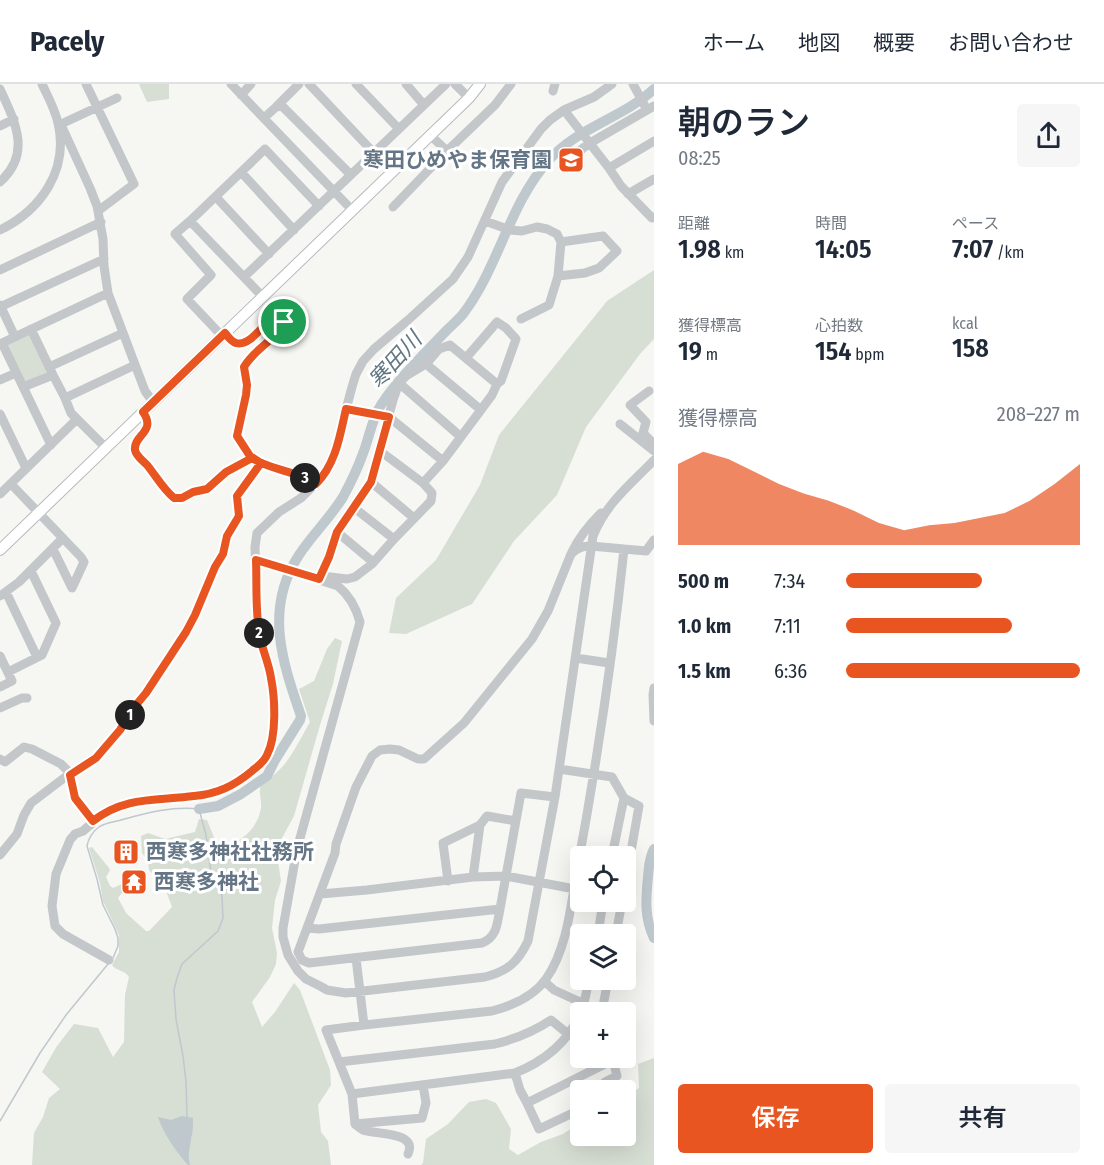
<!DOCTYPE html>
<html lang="ja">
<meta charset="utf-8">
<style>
body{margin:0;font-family:"Fira Sans Condensed","Noto Sans JP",sans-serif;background:#f6f6f7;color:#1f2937;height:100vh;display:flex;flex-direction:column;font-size:22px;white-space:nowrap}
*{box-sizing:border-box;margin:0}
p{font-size:20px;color:#747a83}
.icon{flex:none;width:33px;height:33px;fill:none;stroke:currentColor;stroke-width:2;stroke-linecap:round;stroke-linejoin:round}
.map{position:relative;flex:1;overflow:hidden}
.details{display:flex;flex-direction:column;background:#fff;width:450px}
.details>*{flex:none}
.tools{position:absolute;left:570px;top:762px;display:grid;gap:12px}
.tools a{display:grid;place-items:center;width:66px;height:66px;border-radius:6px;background:#fff;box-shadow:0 6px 24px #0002;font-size:30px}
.pin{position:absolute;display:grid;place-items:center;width:51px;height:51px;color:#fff;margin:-26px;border:3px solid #fff;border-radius:50%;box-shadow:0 2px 6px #0007}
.km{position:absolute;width:30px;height:30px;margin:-15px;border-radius:50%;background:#222;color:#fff;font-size:16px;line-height:30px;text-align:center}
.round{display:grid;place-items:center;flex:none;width:63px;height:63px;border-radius:6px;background:#f6f6f7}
.head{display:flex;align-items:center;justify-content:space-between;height:102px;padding:0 24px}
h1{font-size:33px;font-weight:600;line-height:45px}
.stats{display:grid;grid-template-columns:repeat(3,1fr);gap:9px;height:102px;padding:6px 24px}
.stats div{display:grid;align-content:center}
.stats b{font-size:26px;font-weight:600}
.stats small{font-size:16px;font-weight:400}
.stats p{font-size:16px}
.chart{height:168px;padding:12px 24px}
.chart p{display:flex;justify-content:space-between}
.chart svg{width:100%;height:108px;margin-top:6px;fill:#e85521;opacity:.7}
.primary-button{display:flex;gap:12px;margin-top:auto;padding:12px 24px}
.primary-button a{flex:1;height:69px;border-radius:6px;background:#e85521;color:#fff;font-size:24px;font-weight:600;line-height:69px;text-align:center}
.primary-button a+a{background:#f6f6f7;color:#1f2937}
ul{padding:0 24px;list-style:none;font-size:20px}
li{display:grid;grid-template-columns:96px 72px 1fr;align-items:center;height:45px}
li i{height:15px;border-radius:8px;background:#e85521}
header{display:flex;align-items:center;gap:36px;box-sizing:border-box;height:84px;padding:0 30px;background:#fff;border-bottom:2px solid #e0e1e3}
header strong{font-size:28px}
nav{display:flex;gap:33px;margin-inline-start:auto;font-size:21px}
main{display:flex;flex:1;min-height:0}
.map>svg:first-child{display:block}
.green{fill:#d7ded4}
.water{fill:#bec8cd}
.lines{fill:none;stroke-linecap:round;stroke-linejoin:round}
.stream{stroke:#bec8cd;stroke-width:1.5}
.river{stroke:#bec8cd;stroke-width:10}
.major-casing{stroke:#b6babe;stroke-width:12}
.minor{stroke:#c3c7ca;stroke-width:9}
.major{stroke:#fff;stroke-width:10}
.route-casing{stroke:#fff;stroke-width:12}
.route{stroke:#e85521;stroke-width:8}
.labels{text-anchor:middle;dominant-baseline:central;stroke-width:6;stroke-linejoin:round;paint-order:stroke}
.poi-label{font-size:21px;font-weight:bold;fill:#647585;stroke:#fff;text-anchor:start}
.water-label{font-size:22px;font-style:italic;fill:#607781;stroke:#fff}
</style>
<header>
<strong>Pacely</strong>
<nav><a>ホーム</a><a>地図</a><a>概要</a><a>お問い合わせ</a></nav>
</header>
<main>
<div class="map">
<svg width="654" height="1081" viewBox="0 0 654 1081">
<rect width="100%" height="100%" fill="#f6f6f3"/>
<path class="green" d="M139,0H169V15L147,18Z
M654,186V255L640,270L586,343L557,411L514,457L472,520L406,550L389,549L396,514L436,476L480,401L499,351L607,217Z
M28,250L31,251L49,288L27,301L7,263L8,260Z
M335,554L342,557L333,600L320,641L294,732L276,765L281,797L275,816L272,844L277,869L276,880L270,893L252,918L262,943L275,928L294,899L300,906L330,986L331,1001L318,1021L321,1048L328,1057L331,1081H32L34,1049L43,1033L49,1014L60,1005L42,988L57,962L74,940L98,944L113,973L124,958L125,911L129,893C125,886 116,887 112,881L119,868V851L103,817L100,799L89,764L92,763L109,784L110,786L106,793L110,802L113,804L124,799L125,805L118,814L126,829L146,847H149L172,823L165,804L149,786L148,777L142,769L141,752L148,749L165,755L195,748L199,735L207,736L215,756C236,767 258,745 261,724C262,717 258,707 261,701C264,695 272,693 276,689C291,676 300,655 310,638L299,605L314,597L327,565Z
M654,974V1081H421L423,1079L426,1055L448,1040L469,1018L486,1015L496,1019L511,1045L509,1065L518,1071L541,1058L563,1050L580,1039V1052H626V1013L639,1004L638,980Z"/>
<path class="water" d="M182,1032L193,1034C193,1041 193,1048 191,1055C190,1065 187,1071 190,1081H188C176,1067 164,1051 158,1033L171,1036Z"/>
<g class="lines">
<path class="stream" d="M113,874L118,862V854L115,845L103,821L97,795L87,762C88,755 93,747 99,743C105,739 114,738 121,736C147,729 172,722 199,725L206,751L211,788L222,812L223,834L218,847L182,880L177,894L174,906L176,935L183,972L186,997L187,1034
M0,1037L40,969L66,931L108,880"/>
<path class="river" d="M199,725L218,722L241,710L267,692L275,676L300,636L301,632C282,577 264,524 299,471C312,451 330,434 343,413C350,400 357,386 362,372C369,356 371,336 381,321C398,295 425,269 447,246C452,241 458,236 463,230C499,183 509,120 549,76C578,43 623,34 654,5
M654,765C649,774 649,783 648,793C646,815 644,833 654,854"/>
<defs>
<path id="major" d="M0,466L469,14L480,0"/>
</defs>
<use href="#major" class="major-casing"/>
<path class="minor" d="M86,0L134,100L98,127
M231,0L352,126
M309,0L374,69
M356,0L399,45
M406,0L424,21
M455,0L469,14
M633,0L647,26
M0,5C15,38 32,69 0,98
M553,7L555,0
M241,11L251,0
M117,14L59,41L63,45L90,104L97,122L103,155L104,182L108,209L145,307L153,318
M276,23L299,0
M564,26L609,84L621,102L652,134L654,133
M264,34L276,23L282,22L351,91
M0,42L14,35
M430,51L447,67
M566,81L583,64L590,59L654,22
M609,84L654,57
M241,88L294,146
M628,110L654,95
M216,113L269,170
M393,123L447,67L495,21L511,0
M190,137L263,213
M485,137L510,146L522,147L537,143L547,145L557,150L561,158L558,192L549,221L521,235
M0,146C41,126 69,86 58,39C55,25 48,13 42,0
M0,186L101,138
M558,192L585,189L599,184L617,167L603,152L561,158
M244,193L446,0
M0,221L15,253
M0,223L104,175
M225,249C228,253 231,257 236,259C249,263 263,242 271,235C274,233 276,232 280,231L283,234C285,249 254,268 245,282L246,311L239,339L237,354L250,372L257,377L298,391L316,400
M222,252L187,215L211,191L175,150L190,137L265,65L319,122
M2,259L51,361
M0,260L108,209
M426,280L481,326
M49,283L123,249
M53,291L65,314
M0,296L16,289
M399,299L461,353
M23,303L53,291L31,245
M649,307L630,321L646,338L643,349L654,360
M346,325L389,333L443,377
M143,328C156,347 134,351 135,368L147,381L161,400L175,414H182L193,408L207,405L226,388L252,374
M0,330L26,384
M620,340L654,367
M106,364L71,329L65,314L135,281
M380,367L423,399
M371,398L414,434
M11,400L81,473L84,478L72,504L53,465
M0,410L77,335
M353,423L394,455
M337,448L373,478
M572,468C579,453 589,441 601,429
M256,476L338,502C350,512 356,523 360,538L297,765L283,844V853L288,871L298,887L306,895L320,902L327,906L346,909L485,893C508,887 518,878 528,857L555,713L593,452C607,418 630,401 654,376
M322,492L347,495L355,493L372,480L394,455L431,417L432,409L423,399L443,377L492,311L497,300L501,297L516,255L506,244L497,238L466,274
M319,495L337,448L371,398L393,316L399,299L406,292L426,280L439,265L450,261L497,300
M6,508L37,573
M0,512L19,498L63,454
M0,572L12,597L0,603
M576,574L609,579
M8,588L42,571L56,539L31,487
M654,604L653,611L654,637
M0,624L22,614H27
M0,675L5,678L24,663L32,665L61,680L69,688L75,714L93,737
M559,685L612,693L624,714L639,722L626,796
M0,771L17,750L24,731L31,719L64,694L79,686L96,674L120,646L133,626L146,609L186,548L198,525L215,483L223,470L227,452L239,432L237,412L261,379
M612,772L624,714
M473,793L480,741
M448,797L443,759L480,741L487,732L516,737
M320,810L367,806L473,793L506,792L580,806
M500,825C497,840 497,853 482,859L309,879L302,876L298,868L335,769L336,760L356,703L372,672L380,666L390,665L399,666L418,675H424L464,639L532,555L548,527L571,470C577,464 582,462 591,462L646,467L654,456
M307,844L319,845L500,825L521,709L555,713
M598,850L603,818
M616,850L622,818
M356,874L364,941L326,946L352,1010L515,989C543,978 569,958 580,929
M109,876L63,850L55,842L52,822L56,790L70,756L75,750L83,747L103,730L117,722L141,717L205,711L222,706L237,699L263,677L268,670L272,654L274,619L271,590L260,554L257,533L255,463L257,449L279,428L301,414L324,391L333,374L352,303L356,290L363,277L374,265L407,237L453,195L468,173L502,98L541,45L550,36L564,26L594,13L612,0
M544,897L554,906L602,928
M583,924L589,896
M602,927L608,896
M364,941L492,927C511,922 534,912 546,895C568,864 571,818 578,781C597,677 613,571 624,465
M339,978L495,960C515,955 533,948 551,936L568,950
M515,989L520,1006L527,1019L613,976V974
M597,1006L605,998L617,992L613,976
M352,1010L355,1040L422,1034L426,1019L423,1001
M527,1019L539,1045L577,1027L580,1023
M355,1040C357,1042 360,1044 363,1046C376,1051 418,1047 408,1070"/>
<use href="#major" class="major"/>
</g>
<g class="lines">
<defs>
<path id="route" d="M284,238C275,257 254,265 244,283L247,301L246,311L237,352L250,372L261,379L237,412L239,432L227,452L223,470L215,483L195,531L186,548L146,609L136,621L120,646L96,674L70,691L75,714L93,737C125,712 156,717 194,712C217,710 234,702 252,687C258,682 264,678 267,671C277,652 275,614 271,594C269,580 263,567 260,554C255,528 257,502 256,476L319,495L329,473L337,448L371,398L389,333L346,325C340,351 336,380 316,400C309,396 301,392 294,390C280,385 264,382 252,374L226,388L207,405L193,408L182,414H174C163,405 156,392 147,381C143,377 136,372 135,366C133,351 157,348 143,328L225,249C228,253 232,258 236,259C250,263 263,240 272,234C276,231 277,232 281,232L284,238"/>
</defs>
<use href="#route" class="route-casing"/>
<use href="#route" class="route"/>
</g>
<defs>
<symbol id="school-square" viewBox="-11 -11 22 22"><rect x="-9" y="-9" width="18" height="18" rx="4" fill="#e85521" stroke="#fff"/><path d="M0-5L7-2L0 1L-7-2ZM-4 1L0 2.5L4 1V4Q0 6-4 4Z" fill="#fff"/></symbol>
<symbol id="building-square" viewBox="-11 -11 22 22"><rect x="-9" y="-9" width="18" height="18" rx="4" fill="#e85521" stroke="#fff"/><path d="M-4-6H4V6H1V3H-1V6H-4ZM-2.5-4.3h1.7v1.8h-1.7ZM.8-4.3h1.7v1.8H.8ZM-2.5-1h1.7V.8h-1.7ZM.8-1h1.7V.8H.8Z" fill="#fff"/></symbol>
<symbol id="temple-square" viewBox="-11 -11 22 22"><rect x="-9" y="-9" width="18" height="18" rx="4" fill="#e85521" stroke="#fff"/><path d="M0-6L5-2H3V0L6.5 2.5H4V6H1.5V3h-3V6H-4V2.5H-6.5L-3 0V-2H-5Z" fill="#fff"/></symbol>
</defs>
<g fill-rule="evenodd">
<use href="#school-square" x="556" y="61" width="30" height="30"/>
<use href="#building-square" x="111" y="753" width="30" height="30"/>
<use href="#temple-square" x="119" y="783" width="30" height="30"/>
</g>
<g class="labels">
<g class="poi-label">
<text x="552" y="76" text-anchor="end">寒田ひめやま保育園</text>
<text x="146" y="768">西寒多神社社務所</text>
<text x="154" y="798">西寒多神社</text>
</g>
<g class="water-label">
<text transform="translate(395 276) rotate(-48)">寒田川</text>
</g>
</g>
</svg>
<div class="tools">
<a><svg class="icon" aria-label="locate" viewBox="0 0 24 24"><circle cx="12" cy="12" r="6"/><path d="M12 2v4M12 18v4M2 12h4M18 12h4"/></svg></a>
<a><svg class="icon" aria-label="layers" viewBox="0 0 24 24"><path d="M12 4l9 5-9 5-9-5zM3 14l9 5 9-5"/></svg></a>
<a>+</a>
<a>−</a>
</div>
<div class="pin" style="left:284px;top:238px;background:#1e9e55"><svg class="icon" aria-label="arrive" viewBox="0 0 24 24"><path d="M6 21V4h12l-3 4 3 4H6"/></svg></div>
<b class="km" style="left:130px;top:631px">1</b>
<b class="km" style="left:259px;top:549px">2</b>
<b class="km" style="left:305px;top:394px">3</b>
</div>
<section class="details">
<div class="head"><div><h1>朝のラン</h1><p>08:25</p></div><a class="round"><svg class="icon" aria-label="share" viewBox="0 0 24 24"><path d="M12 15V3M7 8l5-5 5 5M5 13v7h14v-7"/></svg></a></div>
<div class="stats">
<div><p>距離</p><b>1.98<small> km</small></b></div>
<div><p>時間</p><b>14:05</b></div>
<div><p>ペース</p><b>7:07<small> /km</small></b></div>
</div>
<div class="stats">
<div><p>獲得標高</p><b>19<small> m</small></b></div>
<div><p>心拍数</p><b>154<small> bpm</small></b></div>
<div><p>kcal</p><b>158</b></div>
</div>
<div class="chart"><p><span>獲得標高</span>208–227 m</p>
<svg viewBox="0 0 160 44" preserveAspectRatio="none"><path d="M0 44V11L10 6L20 9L30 14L40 19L50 23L60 26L70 30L80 35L90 38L100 36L110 35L120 33L130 31L140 26L150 19L160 11V44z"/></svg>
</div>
<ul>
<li><b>500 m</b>7:34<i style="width:58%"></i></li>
<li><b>1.0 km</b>7:11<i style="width:71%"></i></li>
<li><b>1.5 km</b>6:36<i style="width:100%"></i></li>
</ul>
<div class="primary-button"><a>保存</a><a>共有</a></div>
</section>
</main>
